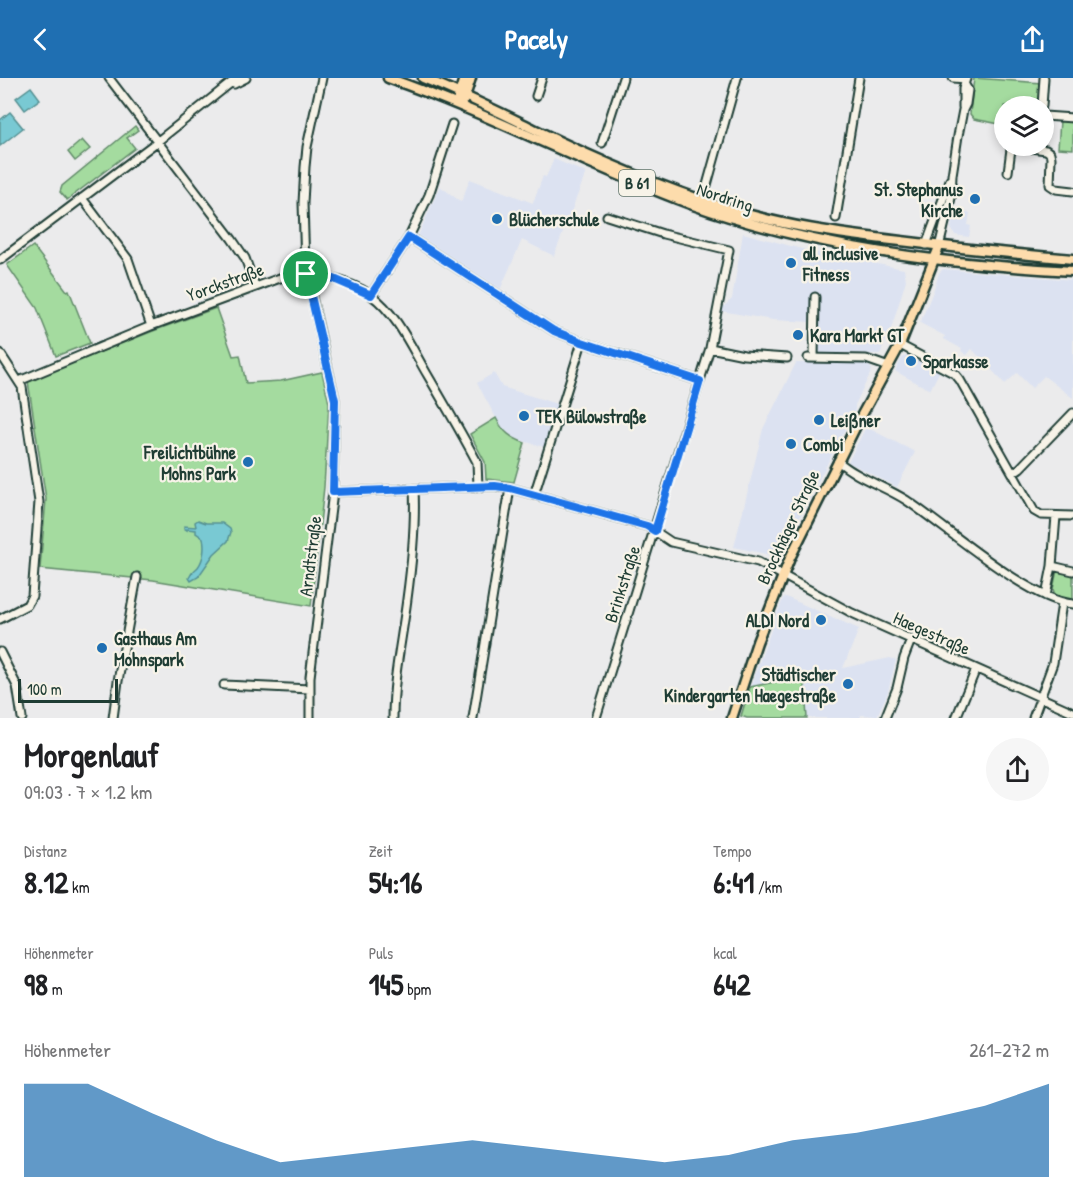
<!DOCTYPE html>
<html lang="de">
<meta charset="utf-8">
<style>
body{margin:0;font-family:"Patrick Hand",sans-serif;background:#f6f6f6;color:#202124;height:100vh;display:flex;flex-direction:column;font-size:22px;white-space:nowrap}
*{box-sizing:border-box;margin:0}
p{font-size:20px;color:#757577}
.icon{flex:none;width:33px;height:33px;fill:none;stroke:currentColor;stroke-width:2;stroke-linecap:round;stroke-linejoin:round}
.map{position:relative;height:640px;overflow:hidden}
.side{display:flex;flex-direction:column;background:#fff;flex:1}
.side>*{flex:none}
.tools{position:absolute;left:994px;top:18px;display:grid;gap:12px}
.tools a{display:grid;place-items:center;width:60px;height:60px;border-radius:50%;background:#fff;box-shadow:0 3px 9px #0003;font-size:30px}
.scale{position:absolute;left:18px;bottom:15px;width:100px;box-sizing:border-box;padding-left:6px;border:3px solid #1f3d34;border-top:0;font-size:16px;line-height:21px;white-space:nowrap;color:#1f3d34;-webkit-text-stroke:4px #f7f3e8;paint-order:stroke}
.pin{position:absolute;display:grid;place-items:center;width:51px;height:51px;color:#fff;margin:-26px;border:3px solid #fff;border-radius:50%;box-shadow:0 2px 6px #0007}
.round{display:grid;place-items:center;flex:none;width:63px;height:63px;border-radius:32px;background:#f6f6f6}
.headline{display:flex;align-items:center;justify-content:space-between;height:102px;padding:0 24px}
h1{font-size:33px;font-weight:700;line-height:45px}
.metrics{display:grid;grid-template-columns:repeat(3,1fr);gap:9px;height:102px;padding:6px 24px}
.metrics div{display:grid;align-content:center}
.metrics b{font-size:30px;font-weight:700}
.metrics small{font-size:16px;font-weight:400}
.metrics p{font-size:16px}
.chart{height:168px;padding:12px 24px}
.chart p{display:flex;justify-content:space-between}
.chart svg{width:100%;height:108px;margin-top:6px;fill:#1f6fb2;opacity:.7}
header{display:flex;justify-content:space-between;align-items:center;height:78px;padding:0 24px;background:#1f6fb2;color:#fff;font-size:27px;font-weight:700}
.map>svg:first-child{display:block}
.built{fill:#dce2f1}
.green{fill:#a4db9f;stroke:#628c6a;stroke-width:1.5}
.water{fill:#79c9d3;stroke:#559193;stroke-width:1.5}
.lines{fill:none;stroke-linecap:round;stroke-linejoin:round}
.minor-casing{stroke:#1f3d34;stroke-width:11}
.major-casing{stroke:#1f3d34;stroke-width:13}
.minor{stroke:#f7f3e8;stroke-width:7}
.major{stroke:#fddcac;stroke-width:8}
.route-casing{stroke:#fff;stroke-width:12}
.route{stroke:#1a73e8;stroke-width:8}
.poi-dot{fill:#1f6fb2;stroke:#f7f3e8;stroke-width:2}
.labels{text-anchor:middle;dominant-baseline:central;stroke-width:4.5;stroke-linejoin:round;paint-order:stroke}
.shield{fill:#f7f3e8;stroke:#60746a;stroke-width:1.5}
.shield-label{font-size:16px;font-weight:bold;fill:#1f3d34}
.poi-label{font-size:18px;font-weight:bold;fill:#1f3d34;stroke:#f7f3e8;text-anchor:start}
.street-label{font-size:18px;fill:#1f3d34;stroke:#f7f3e8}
</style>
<header><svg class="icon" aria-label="back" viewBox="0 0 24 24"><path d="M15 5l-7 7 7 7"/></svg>Pacely<svg class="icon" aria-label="share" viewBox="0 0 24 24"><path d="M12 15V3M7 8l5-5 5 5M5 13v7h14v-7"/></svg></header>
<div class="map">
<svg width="1073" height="640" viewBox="0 0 1073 640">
<rect width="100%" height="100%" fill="#ebebec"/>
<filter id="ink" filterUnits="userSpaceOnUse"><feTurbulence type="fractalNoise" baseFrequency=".0167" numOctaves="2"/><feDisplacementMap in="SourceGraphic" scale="12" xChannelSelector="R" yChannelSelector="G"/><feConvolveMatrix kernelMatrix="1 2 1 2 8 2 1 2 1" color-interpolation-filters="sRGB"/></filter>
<g filter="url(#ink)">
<path class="built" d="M554,81L586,95L554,178L522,162L500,212L418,158L440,108L461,124L470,101L533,125L543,98L546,99Z
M954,132L970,135L968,147L971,148L969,159L955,157L951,150Z
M743,155L813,174L904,191L906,202L892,248L880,276L812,275V244L773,242L721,233L722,230L732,221Z
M943,191L1073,202V320L1044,298L1032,310L1017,295L1005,306L972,271L967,277L961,273L962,271L944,261L945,258L920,245L934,211L939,195Z
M908,277L939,294L930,312L895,293L902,280Z
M796,285L866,286L870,289L872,292L855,327V332L779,479L734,469L763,351Z
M494,295L502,309L557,326L544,369L513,360L501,349L477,305Z
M866,349L915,374L897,409L848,384Z
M786,519L859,551L843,590L890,580L896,582L888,614L877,638L861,637L860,640H807L804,598L750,609L783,520Z"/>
<path class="green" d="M974,0L1041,5L1039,28H1005V47L974,41L970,36Z
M1060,43L1073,44V71L1058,70Z
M135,48L138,52L127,60L135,70L67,122L60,114L62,108Z
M82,62L90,71L75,83L68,74Z
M33,168L67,213L69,212L90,265L56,278L37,230L7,187Z
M216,230L233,278L240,277L246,305L281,303L322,294L329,325L324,409L311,528L153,502L40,491L46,421L28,303L153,253Z
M496,340C503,354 511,360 525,365L514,404L486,401L485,384L470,356Z
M1057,492L1073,495V523L1056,520L1053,511Z
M804,598L807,640H747L741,638L750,609Z"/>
<path class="water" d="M31,9L40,21L25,32L16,20Z
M10,34L23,50L0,68V42Z
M198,442L206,445H222L230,451L231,454L228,463L214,476L198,499L191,503L189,500C191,494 194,493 198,489C204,481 205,469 203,460L196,455V452L187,451V452L184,450V448L196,449L195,444Z"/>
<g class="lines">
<defs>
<path id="minor" d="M109,0L232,161L245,180L255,208
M953,0L966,1
M234,6L246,0
M536,18L542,0
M1042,28L1044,0
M963,29V11L966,0
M1044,38L1073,40
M602,65L623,0
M1015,68L1046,72L1050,75L1051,80L1050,107L1056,111L1073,113
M1008,94L1011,71L1015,68
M707,107L737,0
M82,120L128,181L151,248
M836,140L859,0
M409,159L554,253L582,264L700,303
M926,167L950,102
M939,169L951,120L952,97L958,58L963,32L966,26L968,12L965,7
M0,182L158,63L237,0
M371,217L409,159L429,117L452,46
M900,267L955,296L960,302L1034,433L1041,437L1073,438
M710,270L744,277L787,280
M0,275L22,309L39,424L32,518L27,527L0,541
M808,280L866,281L889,289
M814,280L815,219
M19,303L151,248L288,197C315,195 348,201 371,217C397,236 411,269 427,296C444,325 461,354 477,384L478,408
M838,383C857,400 884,408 906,422C947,449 1028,522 1073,526
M1013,395L1020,390L1073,335
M333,414L495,408L510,410L647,448L671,464L758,484L852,535L1073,634
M534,417L582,264
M1052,488L1073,493
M1046,518L1052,488L1056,438
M0,574L17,608L22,640
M224,607L310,611
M113,640L118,603L137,499
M310,640V599L333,414L335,322L305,188L303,125L305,89L307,69L322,0
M393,640C393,600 402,561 407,521C412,484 416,448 414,411
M473,640L510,410
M596,640L710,270L729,172L663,156L607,138
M885,640L897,610L904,580L911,562
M956,640L976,591
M1033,640L1053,585L1062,525"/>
<path id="major" d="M388,0C491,36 587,88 690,126C813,170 943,186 1073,193
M423,0C461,15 497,33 534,51C595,81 658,108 723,129C782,148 840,156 901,163C958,170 1016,176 1073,181
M458,20L464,0
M464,22L471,0
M732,640L757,564L790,480L858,344L900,267L939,169"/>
</defs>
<use href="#minor" class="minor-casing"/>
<use href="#major" class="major-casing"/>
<use href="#minor" class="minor"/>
<use href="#major" class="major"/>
</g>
</g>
<g class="lines" filter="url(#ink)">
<defs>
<path id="route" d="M409,159L554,253L582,264L700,303L655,453L647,448L510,410L495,408L333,414L335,322L306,196L334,201L371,217Z"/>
</defs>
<use href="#route" class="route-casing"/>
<use href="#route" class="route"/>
</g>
<g class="poi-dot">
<circle cx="975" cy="121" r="6"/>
<circle cx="497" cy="141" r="6"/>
<circle cx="791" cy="185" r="6"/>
<circle cx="798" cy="257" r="6"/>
<circle cx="911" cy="283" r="6"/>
<circle cx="524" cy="338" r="6"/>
<circle cx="819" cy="342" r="6"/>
<circle cx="791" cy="366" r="6"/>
<circle cx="248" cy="384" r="6"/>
<circle cx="821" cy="542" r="6"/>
<circle cx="102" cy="570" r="6"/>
<circle cx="848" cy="606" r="6"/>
</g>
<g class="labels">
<rect class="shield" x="619" y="92" width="36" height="26" rx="4.5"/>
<g class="shield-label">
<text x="637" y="105">B 61</text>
</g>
<g class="poi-label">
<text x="963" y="111" text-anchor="end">St. Stephanus<tspan x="963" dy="21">Kirche</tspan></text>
<text x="509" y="141">Blücherschule</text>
<text x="803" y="175">all inclusive<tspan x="803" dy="21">Fitness</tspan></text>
<text x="810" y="257">Kara Markt GT</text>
<text x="923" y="283">Sparkasse</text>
<text x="536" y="338">TEK Bülowstraße</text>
<text x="831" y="342">Leißner</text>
<text x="803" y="366">Combi</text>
<text x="236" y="374" text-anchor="end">Freilichtbühne<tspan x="236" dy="21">Mohns Park</tspan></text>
<text x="809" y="542" text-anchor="end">ALDI Nord</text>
<text x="114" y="560">Gasthaus Am<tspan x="114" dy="21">Mohnspark</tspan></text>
<text x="836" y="596" text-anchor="end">Städtischer<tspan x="836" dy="21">Kindergarten Haegestraße</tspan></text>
</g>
<g class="street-label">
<text transform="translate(725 119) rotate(18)">Nordring</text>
<text transform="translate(225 204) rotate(-20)">Yorckstraße</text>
<text transform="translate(788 449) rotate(-65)">Brockhäger Straße</text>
<text transform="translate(310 478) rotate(-83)">Arndtstraße</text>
<text transform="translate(622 506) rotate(-72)">Brinkstraße</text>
<text transform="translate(932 555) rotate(24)">Haegestraße</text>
</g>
</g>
</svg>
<div class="tools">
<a><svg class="icon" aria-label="layers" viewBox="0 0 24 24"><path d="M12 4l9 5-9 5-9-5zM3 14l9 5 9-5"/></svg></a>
</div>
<div class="scale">100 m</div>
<div class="pin" style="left:306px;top:196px;background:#1e9e55"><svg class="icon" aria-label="arrive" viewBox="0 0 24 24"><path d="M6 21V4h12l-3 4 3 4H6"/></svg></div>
</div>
<section class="side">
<div class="headline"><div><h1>Morgenlauf</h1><p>09:03 · 7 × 1.2 km</p></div><a class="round"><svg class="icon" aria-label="share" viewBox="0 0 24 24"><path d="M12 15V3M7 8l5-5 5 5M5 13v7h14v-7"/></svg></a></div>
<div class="metrics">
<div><p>Distanz</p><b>8.12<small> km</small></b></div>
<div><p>Zeit</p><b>54:16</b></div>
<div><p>Tempo</p><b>6:41<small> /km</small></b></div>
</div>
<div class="metrics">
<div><p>Höhenmeter</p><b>98<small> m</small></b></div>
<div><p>Puls</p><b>145<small> bpm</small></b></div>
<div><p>kcal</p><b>642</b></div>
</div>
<div class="chart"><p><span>Höhenmeter</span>261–272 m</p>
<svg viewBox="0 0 160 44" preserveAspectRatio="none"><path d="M0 44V6L10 6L20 18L30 29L40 38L50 35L60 32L70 29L80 32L90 35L100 38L110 35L120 29L130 26L140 21L150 15L160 6V44z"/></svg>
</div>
</section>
